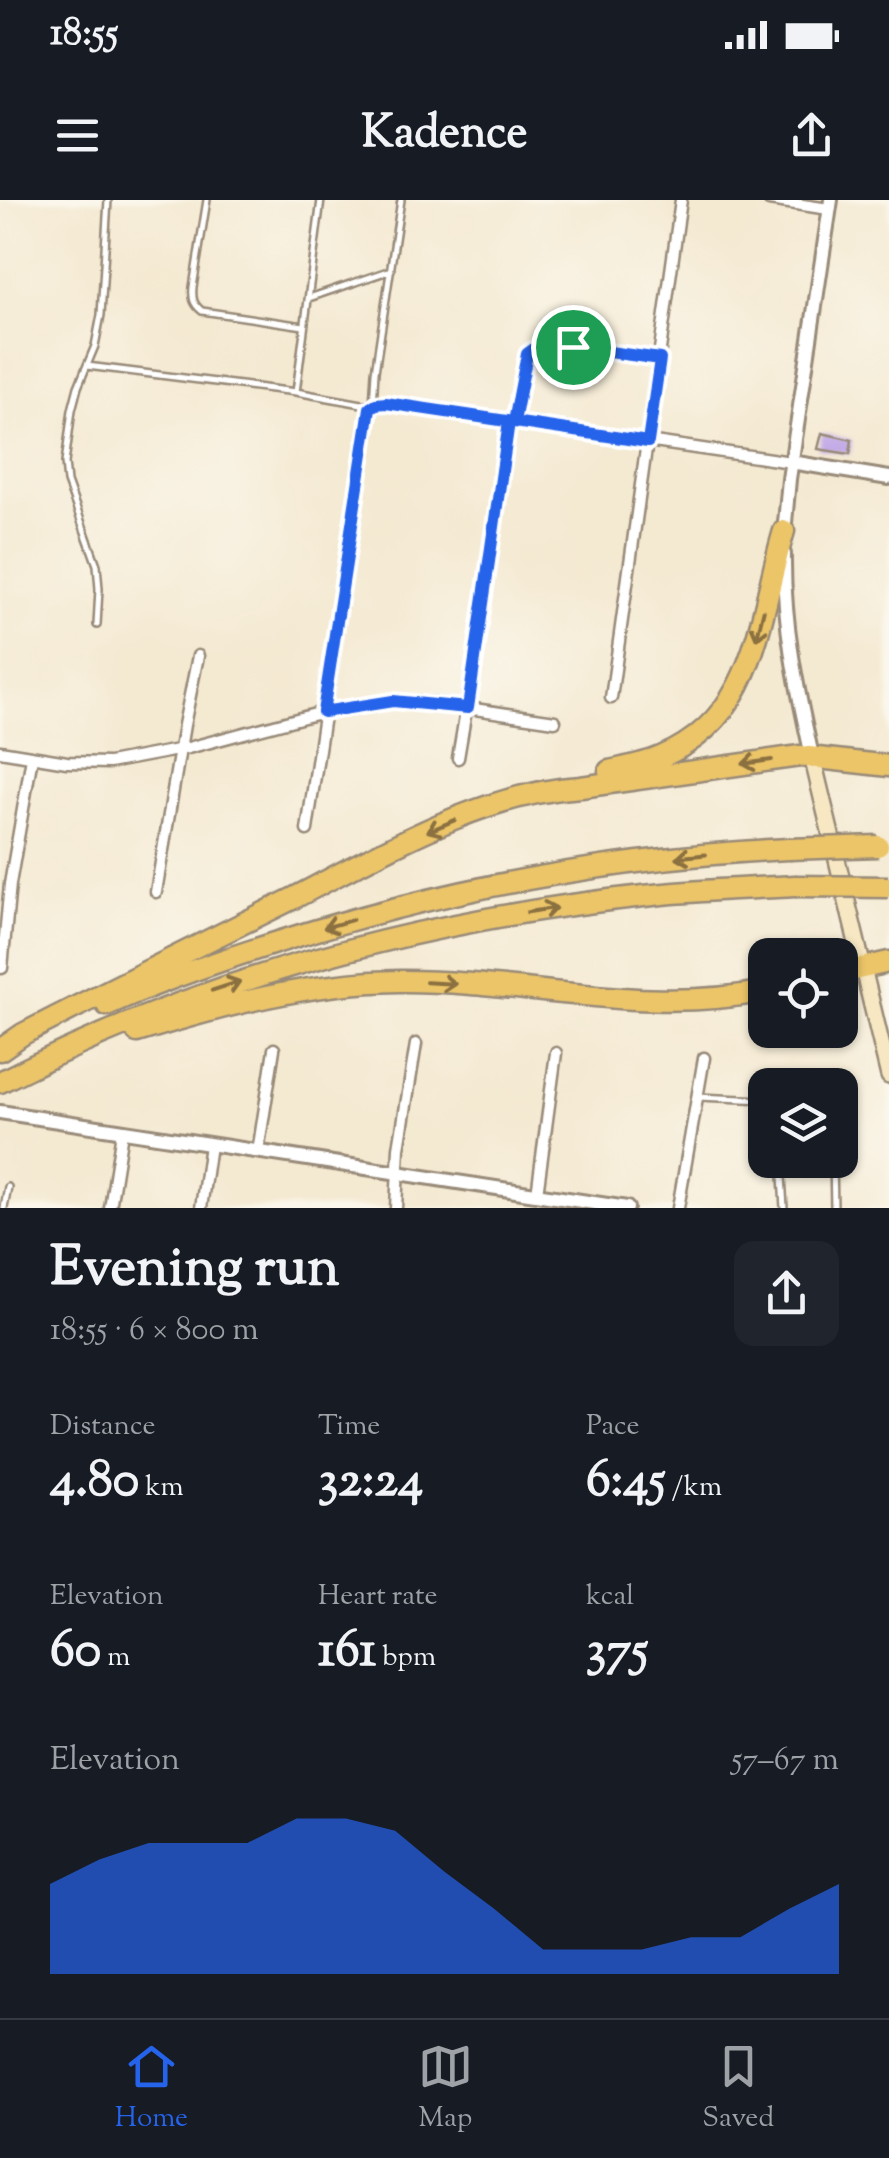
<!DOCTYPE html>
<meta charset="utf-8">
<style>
body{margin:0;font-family:"Sorts Mill Goudy",serif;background:#20242c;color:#f1f3f6;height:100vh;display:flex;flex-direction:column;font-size:38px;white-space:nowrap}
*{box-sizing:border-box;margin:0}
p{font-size:32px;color:#9ea1a6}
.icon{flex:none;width:55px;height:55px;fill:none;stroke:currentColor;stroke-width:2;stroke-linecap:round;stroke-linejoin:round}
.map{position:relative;height:1008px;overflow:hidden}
.panel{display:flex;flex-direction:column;background:#171b24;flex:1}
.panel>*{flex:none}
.controls{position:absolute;left:748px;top:738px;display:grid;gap:20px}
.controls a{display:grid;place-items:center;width:110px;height:110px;border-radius:20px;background:#171b24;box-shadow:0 2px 8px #0004;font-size:50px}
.pin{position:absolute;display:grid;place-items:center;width:85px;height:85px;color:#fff;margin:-42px;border:5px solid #fff;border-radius:50%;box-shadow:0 2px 10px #0007}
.round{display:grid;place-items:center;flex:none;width:105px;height:105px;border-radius:20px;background:#20242c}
.head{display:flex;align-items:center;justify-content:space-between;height:170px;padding:0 50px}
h1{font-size:55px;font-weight:700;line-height:75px}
.stats{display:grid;grid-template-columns:repeat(3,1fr);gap:15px;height:170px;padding:10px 50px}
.stats div{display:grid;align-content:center}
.stats b{font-size:50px;font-weight:700}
.stats small{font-size:28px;font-weight:400}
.stats p{font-size:28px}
.chart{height:280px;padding:20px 50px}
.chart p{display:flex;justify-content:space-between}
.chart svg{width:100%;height:180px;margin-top:10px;fill:#2563eb;opacity:.7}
.status{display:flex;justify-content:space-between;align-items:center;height:70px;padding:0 50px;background:#171b24;direction:ltr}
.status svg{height:28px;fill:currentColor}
header{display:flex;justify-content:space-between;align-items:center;height:130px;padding:0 50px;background:#171b24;font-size:45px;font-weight:700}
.dock{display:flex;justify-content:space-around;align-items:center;height:140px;border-top:2px solid #363941;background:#171b24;font-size:28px;color:#9ea1a6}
.dock a{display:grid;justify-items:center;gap:5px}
.dock .current{color:#2563eb}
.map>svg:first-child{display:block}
.building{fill:#bea4e6}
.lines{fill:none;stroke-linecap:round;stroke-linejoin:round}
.service-casing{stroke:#988a78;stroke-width:10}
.minor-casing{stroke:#988a78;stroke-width:15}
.tertiary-casing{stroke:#988a78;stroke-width:18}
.secondary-casing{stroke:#988a78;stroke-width:20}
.motorway-casing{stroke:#988a78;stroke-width:25}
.service{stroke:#fff;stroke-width:5}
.minor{stroke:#fff;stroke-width:10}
.tertiary{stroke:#fff;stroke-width:12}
.secondary{stroke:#f7e8c3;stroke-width:15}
.motorway{stroke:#ecc569;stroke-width:20}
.motorway-bridge-casing{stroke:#988a78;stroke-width:25;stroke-linecap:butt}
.motorway-bridge{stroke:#ecc569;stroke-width:20}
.oneway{stroke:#8b7040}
.route-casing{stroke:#fff;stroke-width:20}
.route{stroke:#2563eb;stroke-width:12}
</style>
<div class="status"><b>18:55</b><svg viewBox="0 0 49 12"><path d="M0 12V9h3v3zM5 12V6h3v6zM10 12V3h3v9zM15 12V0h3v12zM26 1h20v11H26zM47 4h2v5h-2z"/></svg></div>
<header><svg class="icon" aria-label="menu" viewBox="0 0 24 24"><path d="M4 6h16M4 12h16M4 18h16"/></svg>Kadence<svg class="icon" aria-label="share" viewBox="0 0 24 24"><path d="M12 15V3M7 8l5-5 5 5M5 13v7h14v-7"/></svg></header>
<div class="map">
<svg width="889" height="1008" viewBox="0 0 889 1008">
<rect width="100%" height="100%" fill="#fbf7ec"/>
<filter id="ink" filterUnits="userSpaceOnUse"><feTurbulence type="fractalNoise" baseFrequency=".01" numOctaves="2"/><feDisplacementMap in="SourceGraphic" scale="20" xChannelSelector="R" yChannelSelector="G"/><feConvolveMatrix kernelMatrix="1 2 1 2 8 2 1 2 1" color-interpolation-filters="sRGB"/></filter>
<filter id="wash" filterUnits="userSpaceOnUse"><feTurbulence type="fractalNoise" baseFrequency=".0048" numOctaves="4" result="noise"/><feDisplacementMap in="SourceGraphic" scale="40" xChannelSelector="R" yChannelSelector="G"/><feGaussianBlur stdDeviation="2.25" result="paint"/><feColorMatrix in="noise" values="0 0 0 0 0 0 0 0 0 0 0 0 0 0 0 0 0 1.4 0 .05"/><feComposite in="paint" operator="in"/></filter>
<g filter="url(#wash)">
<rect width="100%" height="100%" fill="#f4e9d1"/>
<g id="blocks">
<path class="building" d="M822,233L852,240L850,254L818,249Z"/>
</g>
</g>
<g filter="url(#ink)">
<use href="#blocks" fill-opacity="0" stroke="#988a78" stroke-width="2.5"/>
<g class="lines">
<defs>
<path id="service" d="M207,0L193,87C192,98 193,104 202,111L304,126
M321,0L296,192L373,206L375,172L401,0
M309,98L391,70
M87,166L296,192
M515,219L527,154C555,136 624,154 657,158
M97,425L99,389L97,365L67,282L65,263L72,210L78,187L95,146L101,115L108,0
M698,897L765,900
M781,960L784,1008
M833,960L834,1008
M4,1008L8,987"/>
<path id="minor" d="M769,0L829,9
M611,498L681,0
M0,551L67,562L109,563L188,548L323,512L393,501L434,503L555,521
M458,558L481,422L509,222
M307,630L369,214L373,206L386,203L791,262
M156,692L184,525L198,456
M2,768L10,684L32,557
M258,952L274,849
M537,994L556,853
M110,1008L122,932
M201,1008L210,945
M396,1008L399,948L416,844
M678,1008L704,858"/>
<path id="tertiary" d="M791,262L889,278
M784,334L789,279L831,0
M784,354C783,424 797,489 812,556
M0,912L627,1008"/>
<path id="secondary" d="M812,556L889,876"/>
<path id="motorway" d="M609,571C627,567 645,564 661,557C758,516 758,417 784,331
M840,773L889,762
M107,805C160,781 216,762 272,744C439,690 613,657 789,649
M137,832C221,806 310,782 399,781C522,780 643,816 765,791
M0,850L23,834C112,788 201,744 290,700C380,654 479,593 581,587L800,556L889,566
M0,882C201,780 420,720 644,696C694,690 745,689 795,686"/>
</defs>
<use href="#service" class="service-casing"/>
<use href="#minor" class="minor-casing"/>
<use href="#tertiary" class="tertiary-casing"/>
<use href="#secondary" class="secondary-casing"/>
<use href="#motorway" class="motorway-casing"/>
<use href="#service" class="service"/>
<use href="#minor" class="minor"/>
<use href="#tertiary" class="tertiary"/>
<use href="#secondary" class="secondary"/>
<use href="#motorway" class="motorway"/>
<defs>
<path id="motorway-bridge" d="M789,649L878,646
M795,686L888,687"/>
</defs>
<use href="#motorway-bridge" class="motorway-bridge-casing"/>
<use href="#motorway-bridge" class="motorway-bridge"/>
</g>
<defs><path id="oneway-shaft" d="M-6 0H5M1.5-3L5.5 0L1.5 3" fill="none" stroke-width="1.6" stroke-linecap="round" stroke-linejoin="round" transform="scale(2.5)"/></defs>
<g class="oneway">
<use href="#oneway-shaft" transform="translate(760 425) rotate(104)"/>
<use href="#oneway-shaft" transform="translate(757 562) rotate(172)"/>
<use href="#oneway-shaft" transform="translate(441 626) rotate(157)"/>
<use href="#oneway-shaft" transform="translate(691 656) rotate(174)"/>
<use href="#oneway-shaft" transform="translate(542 710) rotate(-9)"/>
<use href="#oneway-shaft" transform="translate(338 724) rotate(164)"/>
<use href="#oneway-shaft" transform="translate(441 783) rotate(3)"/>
<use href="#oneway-shaft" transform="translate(226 786) rotate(-18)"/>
</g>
</g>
<g class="lines" filter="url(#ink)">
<defs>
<path id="route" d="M573,147L534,149L527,154L514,222H509L468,508L393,501L323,512L370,208L376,204L386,203L648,242L660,159L573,147"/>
</defs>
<use href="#route" class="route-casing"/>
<use href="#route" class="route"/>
</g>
</svg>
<div class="controls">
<a><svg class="icon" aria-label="locate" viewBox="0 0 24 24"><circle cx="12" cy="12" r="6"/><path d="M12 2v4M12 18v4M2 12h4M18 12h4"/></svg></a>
<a><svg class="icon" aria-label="layers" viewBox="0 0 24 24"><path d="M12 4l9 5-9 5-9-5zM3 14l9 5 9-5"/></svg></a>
</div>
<div class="pin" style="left:573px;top:147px;background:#1e9e55"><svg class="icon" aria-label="arrive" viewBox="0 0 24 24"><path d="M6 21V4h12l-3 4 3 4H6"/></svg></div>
</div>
<section class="panel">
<div class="head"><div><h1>Evening run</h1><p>18:55 · 6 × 800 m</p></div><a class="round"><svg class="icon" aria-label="share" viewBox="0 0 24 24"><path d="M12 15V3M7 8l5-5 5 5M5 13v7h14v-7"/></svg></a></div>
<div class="stats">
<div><p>Distance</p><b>4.80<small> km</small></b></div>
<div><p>Time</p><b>32:24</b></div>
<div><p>Pace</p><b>6:45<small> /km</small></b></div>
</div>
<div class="stats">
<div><p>Elevation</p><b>60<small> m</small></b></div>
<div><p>Heart rate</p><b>161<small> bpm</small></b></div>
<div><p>kcal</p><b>375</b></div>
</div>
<div class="chart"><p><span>Elevation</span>57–67 m</p>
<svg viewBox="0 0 160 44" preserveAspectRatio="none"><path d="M0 44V22L10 16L20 12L30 12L40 12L50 6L60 6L70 9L80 19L90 28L100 38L110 38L120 38L130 35L140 35L150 28L160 22V44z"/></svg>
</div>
</section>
<nav class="dock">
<a class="current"><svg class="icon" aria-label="home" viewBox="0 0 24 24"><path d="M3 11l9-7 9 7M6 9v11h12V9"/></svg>Home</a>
<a><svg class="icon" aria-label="map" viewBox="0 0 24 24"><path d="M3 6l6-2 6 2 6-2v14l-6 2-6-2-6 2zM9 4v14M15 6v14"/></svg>Map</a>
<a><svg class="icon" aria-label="saved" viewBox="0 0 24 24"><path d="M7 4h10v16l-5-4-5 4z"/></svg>Saved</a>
</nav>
